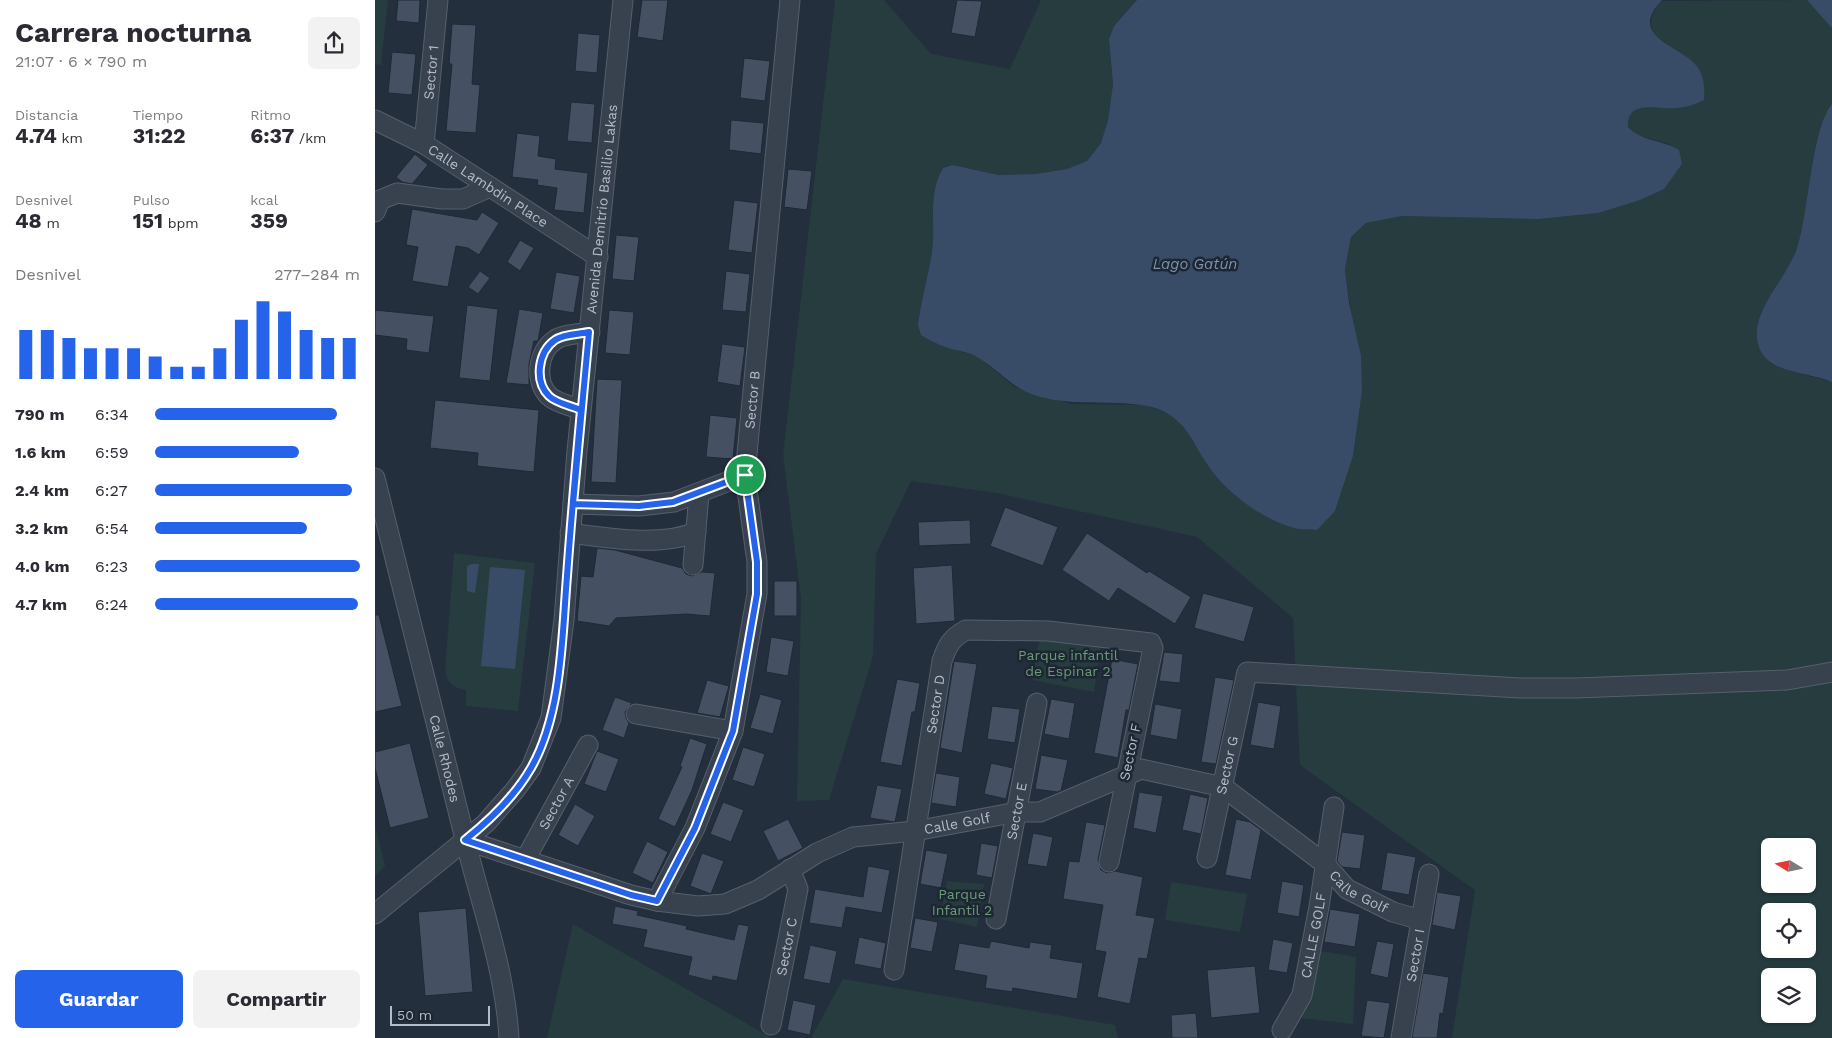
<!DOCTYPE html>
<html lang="es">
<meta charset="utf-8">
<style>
body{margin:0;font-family:"Work Sans",sans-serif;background:#f2f2f3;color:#2b2b33;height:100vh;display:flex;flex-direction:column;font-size:19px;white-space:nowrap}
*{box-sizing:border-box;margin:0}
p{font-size:16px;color:#7c7c81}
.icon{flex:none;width:28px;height:28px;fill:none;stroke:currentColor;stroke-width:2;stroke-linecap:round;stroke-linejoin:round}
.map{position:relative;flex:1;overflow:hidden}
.details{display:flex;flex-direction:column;background:#fff;width:375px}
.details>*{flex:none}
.needle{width:32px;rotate:280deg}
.tools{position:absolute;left:1386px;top:838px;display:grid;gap:10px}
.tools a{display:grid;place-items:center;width:55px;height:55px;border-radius:8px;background:#fff;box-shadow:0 1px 4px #0004;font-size:25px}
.scale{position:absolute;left:15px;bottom:12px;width:100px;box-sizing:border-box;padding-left:5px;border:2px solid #b4bcc9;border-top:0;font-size:14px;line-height:18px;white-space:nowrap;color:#b4bcc9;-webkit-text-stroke:4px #1d2633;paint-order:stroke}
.pin{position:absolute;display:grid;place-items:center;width:42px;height:42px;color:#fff;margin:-21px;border:2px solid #fff;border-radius:50%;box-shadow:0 1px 5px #0007}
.round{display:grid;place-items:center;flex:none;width:52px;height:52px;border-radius:8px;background:#f2f2f3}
.head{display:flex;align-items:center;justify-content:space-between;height:85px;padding:0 15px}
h1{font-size:28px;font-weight:700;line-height:38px}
.metrics{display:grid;grid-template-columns:repeat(3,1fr);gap:8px;height:85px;padding:5px 15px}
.metrics div{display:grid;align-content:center}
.metrics b{font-size:21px;font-weight:700}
.metrics small{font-size:14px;font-weight:400}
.metrics p{font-size:14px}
.chart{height:140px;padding:10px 15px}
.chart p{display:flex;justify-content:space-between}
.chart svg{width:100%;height:90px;margin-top:5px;stroke:#2563eb;stroke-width:6}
.action{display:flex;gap:10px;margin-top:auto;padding:10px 15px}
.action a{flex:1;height:58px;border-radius:8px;background:#2563eb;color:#fff;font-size:20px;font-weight:700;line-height:58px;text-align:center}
.action a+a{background:#f2f2f3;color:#2b2b33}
ul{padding:0 15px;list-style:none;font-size:16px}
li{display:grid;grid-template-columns:80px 60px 1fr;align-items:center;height:38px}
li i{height:12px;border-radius:6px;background:#2563eb}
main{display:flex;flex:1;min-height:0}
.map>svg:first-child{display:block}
.green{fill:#263c3f;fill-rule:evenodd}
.water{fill:#394c67}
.building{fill:#455162;stroke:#1f2835}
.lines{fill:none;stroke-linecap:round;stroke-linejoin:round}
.minor-casing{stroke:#565f6c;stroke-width:21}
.minor{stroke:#38414e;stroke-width:19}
.route-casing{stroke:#fff;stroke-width:10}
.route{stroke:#2563eb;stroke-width:6}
.labels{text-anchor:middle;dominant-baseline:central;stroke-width:5;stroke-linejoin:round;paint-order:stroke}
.street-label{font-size:14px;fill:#b4bcc9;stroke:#1d2633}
.park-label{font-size:14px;fill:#6b9a76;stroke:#1d2633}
.water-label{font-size:15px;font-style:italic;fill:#7c92b1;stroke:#1d2633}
</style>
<main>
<section class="details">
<div class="head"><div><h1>Carrera nocturna</h1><p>21:07 · 6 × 790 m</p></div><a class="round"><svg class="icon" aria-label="share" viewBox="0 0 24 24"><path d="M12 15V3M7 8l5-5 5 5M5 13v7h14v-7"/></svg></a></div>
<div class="metrics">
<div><p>Distancia</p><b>4.74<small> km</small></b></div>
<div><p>Tiempo</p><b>31:22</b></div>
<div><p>Ritmo</p><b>6:37<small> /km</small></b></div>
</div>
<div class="metrics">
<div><p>Desnivel</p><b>48<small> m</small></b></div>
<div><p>Pulso</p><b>151<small> bpm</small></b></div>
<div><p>kcal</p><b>359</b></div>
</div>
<div class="chart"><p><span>Desnivel</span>277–284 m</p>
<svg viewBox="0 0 160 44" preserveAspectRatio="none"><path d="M5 44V20M15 44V20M25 44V24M35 44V29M45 44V29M55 44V29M65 44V33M75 44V38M85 44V38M95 44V29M105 44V15M115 44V6M125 44V11M135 44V20M145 44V24M155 44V24"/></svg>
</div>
<ul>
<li><b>790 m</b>6:34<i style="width:89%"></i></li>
<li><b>1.6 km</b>6:59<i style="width:70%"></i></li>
<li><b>2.4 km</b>6:27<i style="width:96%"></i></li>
<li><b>3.2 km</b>6:54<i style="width:74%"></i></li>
<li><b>4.0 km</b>6:23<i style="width:100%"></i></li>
<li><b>4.7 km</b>6:24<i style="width:99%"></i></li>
</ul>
<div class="action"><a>Guardar</a><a>Compartir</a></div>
</section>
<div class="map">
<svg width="1457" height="1038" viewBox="0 0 1457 1038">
<rect width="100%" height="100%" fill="#242f3e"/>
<path class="green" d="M0,0H13L6,65L0,64Z
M460,0H509L556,54L635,69L666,0H762L739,26L734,39L738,84L733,120L726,143L712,161L692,169L660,174L623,175L578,165L568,168C552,195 561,224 557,252C553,277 546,301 543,325L556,341L603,357L640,387L696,404L769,405L788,411L806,422L819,439L831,464L861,496L899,520L920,528L960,511L978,456L987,391L970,269L976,237L991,223L1027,216L1164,219L1223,213L1294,144L1259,134L1253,127C1252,99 1284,108 1303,108L1318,62C1292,45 1261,36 1285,1L1432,0L1457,28V104C1436,129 1434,213 1422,248C1413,277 1374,312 1383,344C1390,372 1434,374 1457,382V1038H1077L1100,890L925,765L918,618L822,537L622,493L536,481L501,554L498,656L454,800L422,801L426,599L408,455ZM1395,846H1432V884H1395ZM1395,911H1432V949H1395ZM1395,976H1432V1014H1395Z
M79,553L160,563L143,711L91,706V690C79,688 73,684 70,672Z
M665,637L726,644L719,692L657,680Z
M0,826L10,866L0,876Z
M572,881L609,884L602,927L565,919Z
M796,882L872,894L865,932L790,920Z
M198,924L397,1038H172Z
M945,951L981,957L978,1024L926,1018Z
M468,979L740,1025L743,1038H436Z"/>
<path class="water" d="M762,0H1287C1254,34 1297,44 1317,61C1329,72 1330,85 1329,100C1321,104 1312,107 1302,108C1283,110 1252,98 1253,127C1265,141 1288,140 1304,150L1307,164L1289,189L1265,200L1223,213L1164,219L1027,216L991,223L976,237L970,269L974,303L986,356L987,391L978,456L960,511L942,530C935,529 926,530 919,528C887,519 850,492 832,464C817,442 814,426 790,412C764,397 704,407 670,398C636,390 629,373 602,357C592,351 581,351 570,347C562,344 554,340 546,335L543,325C546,301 553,277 557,252C561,224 552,195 568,168L578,165L623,175L660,174L692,169L712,161L726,143L733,120L738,84L734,39L739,26Z
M1432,0H1457V28L1455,26Z
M1457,104V382C1434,372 1390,374 1383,344C1374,312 1413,277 1422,248C1434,213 1436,129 1457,104Z
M97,564H104L100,593L92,591V566Z
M115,567L150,570L140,669L106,666Z"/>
<path class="building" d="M23,0H45L44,23L21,21Z
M267,0H293L288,41L262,37Z
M582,0L607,1L600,37L576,33Z
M77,24L101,25L97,84L105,85L101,133L71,131L77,64H74Z
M203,33L225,35L222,73L200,71Z
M17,52L41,54L37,95L13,93Z
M369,58L395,61L390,101L365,98Z
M196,102L220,104L217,143L192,141Z
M356,120L389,123L386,154L354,150Z
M142,133L165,136L163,156L181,159L180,169L213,173L209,213L179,210L182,188L162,185L163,180L137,177Z
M40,154L53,165L37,184L27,182L21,177Z
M413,169L437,171L432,210L409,207Z
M359,200L383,203L377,253L353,250Z
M37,209L102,220L107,212L124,223L104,255L93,248L81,246L73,287L37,281L43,247L31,245Z
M241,235L264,237L259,281L237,279Z
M145,240L159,248L145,271L132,262Z
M105,271L115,278L103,294L93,287Z
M351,271L375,274L371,312L347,310Z
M181,272L205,276L199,313L175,309Z
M92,305L123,309L115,381L84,378Z
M144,309L168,313L163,341H159L154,364V385L131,383Z
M0,310L59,316L54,353L31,350L32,339L0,335Z
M234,310L259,312L255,355L230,353Z
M347,344L370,347L365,386L342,382Z
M222,379L247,380L241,483L216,482Z
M60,400L164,410L159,472L102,466L103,453L55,448Z
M335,415L362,418L358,459L331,457Z
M630,507L683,527L668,566L615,546Z
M595,520L596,544L544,546L543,522Z
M712,533L772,573L774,571L816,597L800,624L743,588L734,601L687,570Z
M222,548L240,550L307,568L311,574L317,576L327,572L340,573L335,616L311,614L241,618L234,626L202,621L206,576L218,577Z
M577,565L580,621L541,624L538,568Z
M399,581H422V616H399Z
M828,593L879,607L869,642L819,628Z
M0,615H4L27,706L0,712Z
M396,637L419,641L413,676L391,672Z
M789,652L808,654L805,683L784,681Z
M737,659L763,664L754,710H751L743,758L719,753Z
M579,661L602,664L587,753L565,748Z
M840,677L859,680L841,764L826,762Z
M522,679L545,683L540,712H537L527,766L505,762Z
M332,680L354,686L345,717L322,713Z
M385,694L407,700L398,734L375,728Z
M240,697L257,703L250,712L251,718L254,723L249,738L227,730Z
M676,699L700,703L694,739L669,734Z
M883,702L906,706L899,749L875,745Z
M780,704L807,709L802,740L775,735Z
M617,706L645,709L640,743L612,739Z
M315,738L332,744L317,790L300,827L283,819L307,767L305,766Z
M35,743L54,818L15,828L0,768V752Z
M368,747L390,754L379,787L357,780Z
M222,751L244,759L231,792L209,784Z
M666,755L693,760L686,791L682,792L660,789Z
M616,763L638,768L631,799L609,794Z
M561,773L585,777L581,807L556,803Z
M502,785L527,789L520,822L495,818Z
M764,792L788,796L781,833L758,828Z
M815,794L833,798L826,834L807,830Z
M348,802L369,810L356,842L335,834Z
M200,804L220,816L203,846L183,835Z
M413,819L428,848L403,861L388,831Z
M861,819L875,822L886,830L876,880L850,875Z
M711,822L730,825L723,860L726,870L732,873L740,871L768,877L761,915L780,918L772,959L764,958L755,1004L722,997L731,952L720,950L728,905L688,899L694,861L704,862Z
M967,832L990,835L985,869L967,867L962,861Z
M658,833L678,837L672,867L652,864Z
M272,841L293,852L278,883L257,873Z
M606,843L623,846L617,878L601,875Z
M551,850L573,854L566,888L545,884Z
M1012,852L1041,857L1034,895L1006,890Z
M327,853L349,861L336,894L315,886Z
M493,866L515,870L507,913L471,907L467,928L434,923L440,889L488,897Z
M907,881L929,885L924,917L902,913Z
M1062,892L1086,896L1080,930L1057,925Z
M240,906L263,911L262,915L312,926L311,929L359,940L363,924L374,926L362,981L338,976L337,981L313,975L317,957L268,947L272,930L237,924Z
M91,908L98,992L50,996L43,912Z
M955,909L985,914L980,947L949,942Z
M540,918L563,922L557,952L535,948Z
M484,937L511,943L506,969L479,964Z
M898,939L918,943L912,973L893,970Z
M616,941L654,948L655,942L677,945L675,958L708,963L702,999L638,988L637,992L610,988L612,976L579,970L584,943L614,948Z
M1002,941L1019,944L1013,978L995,974Z
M435,945L462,951L455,984L428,979Z
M880,966L885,1013L836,1018L832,970Z
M1048,973L1074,977L1068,1014L1065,1013L1062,1038H1037Z
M418,1000L441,1005L435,1035L412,1030Z
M992,1000L1015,1003L1009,1038L986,1036Z
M821,1013L823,1038H797L796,1015Z"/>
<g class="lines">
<defs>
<g id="minor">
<path id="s1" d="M0,120L49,144L223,257"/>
<path id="s2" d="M49,144L63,0"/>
<path d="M0,212L5,200L22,193L67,199H88L115,187"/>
<path d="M206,410C197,406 181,403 174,396C159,381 163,351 180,340C188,334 205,334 215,332"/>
<path id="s3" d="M0,478C30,598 60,719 90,839C106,905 130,969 134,1038"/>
<path d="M198,504L264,506L299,502L370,475"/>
<path d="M195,533C233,538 286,547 321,532"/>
<path d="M318,565L324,494"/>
<path d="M261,714L358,731"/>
<path id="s4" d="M90,840L256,895L282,901L323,906L350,904L383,890L442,853L478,837L540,831L642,812H665L766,769L848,787L949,863L972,889L1018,912L1046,920"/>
<path id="s5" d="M832,858L872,672L1145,688H1201L1412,680L1457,672"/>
<path id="s6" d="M150,860L213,745"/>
<path id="s7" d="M282,901L320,828L358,731L382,594V562L370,475L415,0"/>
<path id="s8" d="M0,914L111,823L140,790L156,768L176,718L189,620L202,451L248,0"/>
<path id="s9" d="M621,919L662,703"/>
<path id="s10" d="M519,970L567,661C572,646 576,638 591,630L673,631L776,643L778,648L734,862"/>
<path id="s11" d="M396,1025L423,889L415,869"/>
<path id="s12" d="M907,1030L927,995L944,907L959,807"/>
<path id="s13" d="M1026,1038L1054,874"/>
</g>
</defs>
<use href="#minor" class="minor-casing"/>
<use href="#minor" class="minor"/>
</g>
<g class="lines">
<defs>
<path id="route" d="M370,475L298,502L264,506L198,504L214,332C205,334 188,334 180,340C163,352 159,381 174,396C181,403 197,406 206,410C201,465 196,521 192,576C187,637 187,714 156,768C140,796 115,820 90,840L256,895L282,901L320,828L358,731L382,594V562L370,475"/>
</defs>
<use href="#route" class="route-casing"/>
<use href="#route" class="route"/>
</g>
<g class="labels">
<g class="street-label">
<text stroke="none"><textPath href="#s2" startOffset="72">Sector 1</textPath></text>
<text stroke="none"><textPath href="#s1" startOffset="131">Calle Lambdin Place</textPath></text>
<text stroke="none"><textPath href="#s8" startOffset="780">Avenida Demitrio Basilio Lakas</textPath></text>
<text stroke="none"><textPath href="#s7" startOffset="521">Sector B</textPath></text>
<text stroke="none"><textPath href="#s10" startOffset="269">Sector D</textPath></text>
<text transform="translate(755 752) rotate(-78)">Sector F</text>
<text stroke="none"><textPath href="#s3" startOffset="289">Calle Rhodes</textPath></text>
<text stroke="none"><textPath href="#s5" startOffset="95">Sector G</textPath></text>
<text stroke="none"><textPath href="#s6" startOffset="65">Sector A</textPath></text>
<text stroke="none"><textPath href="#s9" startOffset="110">Sector E</textPath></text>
<text stroke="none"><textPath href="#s4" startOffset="520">Calle Golf</textPath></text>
<text stroke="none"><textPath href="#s4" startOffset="970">Calle Golf</textPath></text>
<text stroke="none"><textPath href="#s12" startOffset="101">CALLE GOLF</textPath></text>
<text stroke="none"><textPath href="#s11" startOffset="80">Sector C</textPath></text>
<text stroke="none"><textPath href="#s13" startOffset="84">Sector I</textPath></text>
</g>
<g class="park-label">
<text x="693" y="655">Parque infantil<tspan x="693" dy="16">de Espinar 2</tspan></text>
<text x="587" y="894">Parque<tspan x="587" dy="16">Infantil 2</tspan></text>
</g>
<g class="water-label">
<text x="820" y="264">Lago Gatún</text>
</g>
</g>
</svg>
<div class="tools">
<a><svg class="needle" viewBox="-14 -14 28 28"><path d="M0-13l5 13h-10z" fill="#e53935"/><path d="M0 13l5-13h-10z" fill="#7c7c81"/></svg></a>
<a><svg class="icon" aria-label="locate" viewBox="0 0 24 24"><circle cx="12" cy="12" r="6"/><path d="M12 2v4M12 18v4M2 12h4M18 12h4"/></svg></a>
<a><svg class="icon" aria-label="layers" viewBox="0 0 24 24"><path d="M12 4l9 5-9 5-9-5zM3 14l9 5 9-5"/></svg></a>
</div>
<div class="scale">50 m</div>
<div class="pin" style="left:370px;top:475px;background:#1e9e55"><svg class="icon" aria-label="arrive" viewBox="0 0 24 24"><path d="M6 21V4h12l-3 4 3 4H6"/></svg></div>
</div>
</main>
